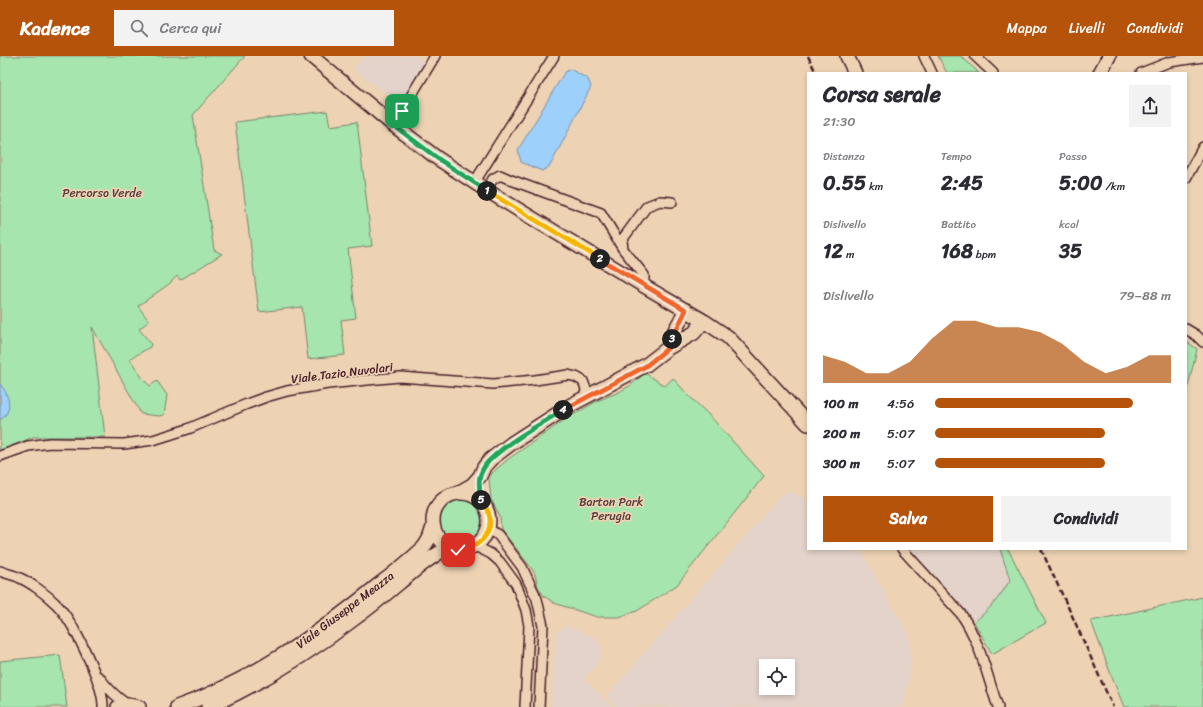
<!DOCTYPE html>
<html lang="it">
<meta charset="utf-8">
<style>
body{margin:0;font-family:Sriracha,sans-serif;background:#f2f2f3;color:#2b2b33;height:100vh;display:flex;flex-direction:column;font-size:15px;white-space:nowrap}
*{box-sizing:border-box;margin:0}
p{font-size:13px;color:#7c7c81}
.icon{flex:none;width:22px;height:22px;fill:none;stroke:currentColor;stroke-width:2;stroke-linecap:round;stroke-linejoin:round}
.map{position:relative;flex:1;overflow:hidden}
.details{position:absolute;left:807px;top:16px;width:380px;height:478px;display:flex;flex-direction:column;background:#fff;border-radius:0px;box-shadow:0 2px 6px #0003}
.details>*{flex:none}
.fabs{position:absolute;left:759px;top:603px;display:grid;gap:8px}
.fabs a{display:grid;place-items:center;width:36px;height:36px;border-radius:0px;background:#fff;box-shadow:0 2px 6px #0003;font-size:20px}
.pin{position:absolute;display:grid;place-items:center;width:34px;height:34px;color:#fff;margin:-17px;border-radius:8px;box-shadow:0 2px 6px #0006}
.km{position:absolute;width:20px;height:20px;margin:-10px;border-radius:50%;background:#222;color:#fff;font-size:11px;line-height:20px;text-align:center}
.round{display:grid;place-items:center;flex:none;width:42px;height:42px;border-radius:0px;background:#f2f2f3}
.head{display:flex;align-items:center;justify-content:space-between;height:68px;padding:0 16px}
h1{font-size:22px;font-weight:800;line-height:30px}
.metrics{display:grid;grid-template-columns:repeat(3,1fr);gap:6px;height:68px;padding:4px 16px}
.metrics div{display:grid;align-content:center}
.metrics b{font-size:20px;font-weight:800}
.metrics small{font-size:11px;font-weight:400}
.metrics p{font-size:11px}
.chart{height:112px;padding:8px 16px}
.chart p{display:flex;justify-content:space-between}
.chart svg{width:100%;height:72px;margin-top:4px;fill:#b45309;opacity:.7}
.button{display:flex;gap:8px;margin-top:auto;padding:8px 16px}
.button a{flex:1;height:46px;border-radius:0px;background:#b45309;color:#fff;font-size:16px;font-weight:800;line-height:46px;text-align:center}
.button a+a{background:#f2f2f3;color:#2b2b33}
ul{padding:0 16px;list-style:none;font-size:13px}
li{display:grid;grid-template-columns:64px 48px 1fr;align-items:center;height:30px}
li i{height:10px;border-radius:5px;background:#b45309}
header{display:flex;align-items:center;gap:24px;box-sizing:border-box;height:56px;padding:0 20px;background:#b45309;color:#fff}
header strong{font-size:19px}
nav{display:flex;gap:22px;margin-inline-start:auto;font-size:14px}
.search{width:280px;height:36px;background:#f2f2f3;display:flex;align-items:center;gap:10px;box-sizing:border-box;padding:0 14px;border-radius:0px;color:#7c7c81;font-size:15px}
.map>svg:first-child{display:block}
.built{fill:#e3d3ca;fill-rule:evenodd}
.green{fill:#a6e5ae;stroke:#78826c}
.water{fill:#9dd1fb;stroke:#7c8aa8}
.lines{fill:none;stroke-linecap:round;stroke-linejoin:round}
.street-casing{stroke:#4a1f2b;stroke-width:12}
.secondary-casing{stroke:#4a1f2b;stroke-width:16}
.street{stroke:#edd3b4;stroke-width:9}
.secondary{stroke:#edd3b4;stroke-width:13}
.rail{stroke:#4a1f2b;stroke-width:2.5;stroke-dasharray:6 3;stroke-linecap:butt}
.split-1-casing{stroke:#fff;stroke-width:8}
.split-2-casing{stroke:#fff;stroke-width:8}
.split-3-casing{stroke:#fff;stroke-width:8}
.split-4-casing{stroke:#fff;stroke-width:8}
.split-5-casing{stroke:#fff;stroke-width:8}
.split-6-casing{stroke:#fff;stroke-width:8}
.split-1{stroke:#22a559;stroke-width:5}
.split-2{stroke:#f5b400;stroke-width:5}
.split-3{stroke:#f0652b;stroke-width:5}
.split-4{stroke:#f0652b;stroke-width:5}
.split-5{stroke:#22a559;stroke-width:5}
.split-6{stroke:#f5b400;stroke-width:5}
.labels{text-anchor:middle;dominant-baseline:central;stroke-width:3.5;stroke-linejoin:round;paint-order:stroke}
.park-label{font-size:12px;fill:#583d3f;stroke:#edd3b4}
.street-label{font-size:12px;fill:#4a1f2b;stroke:#edd3b4}
</style>
<header>
<strong>Kadence</strong>
<div class="search"><svg class="icon" aria-label="search" viewBox="0 0 24 24"><circle cx="10" cy="10" r="6"/><path d="M15 15l6 6"/></svg>Cerca qui</div>
<nav><a>Mappa</a><a>Livelli</a><a>Condividi</a></nav>
</header>
<div class="map">
<svg width="1203" height="651" viewBox="0 0 1203 651">
<rect width="100%" height="100%" fill="#edd3b4"/>
<filter id="ink" filterUnits="userSpaceOnUse"><feTurbulence type="fractalNoise" baseFrequency=".025" numOctaves="2"/><feDisplacementMap in="SourceGraphic" scale="8" xChannelSelector="R" yChannelSelector="G"/><feConvolveMatrix kernelMatrix="1 2 1 2 8 2 1 2 1" color-interpolation-filters="sRGB"/></filter>
<g filter="url(#ink)">
<path class="built" d="M366,0H416L425,7L401,47L352,13Z
M790,434L808,445V493H860L895,556L909,577L911,606L906,640L903,651H616L607,640L782,438ZM766,610H788V632H766Z
M910,493H1000L1010,524L1002,537L993,549L974,566L961,549L928,514Z
M565,571L572,572L595,582L601,591V601L584,624L595,633L613,651H551L556,576Z"/>
<path class="green" d="M0,0H245L193,59L214,194L222,198L180,224L177,220L169,228L138,250L149,265L139,273L151,288L150,291L130,303L143,323L150,330L157,325L167,339L164,359L159,360L141,358L92,271L105,381H33L0,395Z
M938,0H961L979,17H947Z
M327,55L330,70L357,66L372,190L348,193L356,262L341,264L345,299L308,303L302,251L259,256L235,66Z
M1186,285L1197,293L1186,339Z
M645,317L665,330L673,322L687,338L709,359L764,420L677,529L637,555L619,561H597L554,547L544,540L538,531L535,518L532,513L501,473L500,461L491,443L489,423L492,417L507,404L563,365L597,345L619,336L631,329Z
M439 465a22 22 0 1 1 44 0a22 22 0 1 1-44 0Z
M1000,493H1008L1046,567L992,598L974,566C989,554 1000,541 1010,524Z
M1203,541V651H1124L1113,624L1091,565Z
M60,599L67,651H0V605Z"/>
<path class="water" d="M570,13L588,23L591,31L550,110L542,115L521,106L518,94L564,17Z
M0,328C9,338 14,355 0,364Z"/>
<g class="lines">
<defs>
<path id="street" d="M924,0L932,17
M975,0L993,17
M1141,17L1169,6L1203,1
M392,68L402,55L435,0
M1186,122L1203,91
M474,127L554,0
M486,134L493,123L500,119L511,124L601,157L623,193L644,219V230
M623,193L622,184L647,150L660,145L672,146
M1186,273L1196,279L1203,286
M0,400L28,390L50,387L124,388L153,384L188,373L247,348L266,341L287,335L328,328L367,324L400,321L493,328L535,324L568,319L576,321L583,325L586,333L585,341
M489,473L498,479L522,511L537,543L543,570L539,651
M475,490L491,498L500,506L516,528L526,554L529,570L525,651
M902,493L961,558C980,585 987,620 998,651
M0,515C7,518 14,519 20,522C31,527 46,538 55,547C72,562 104,629 103,651
M99,621C107,632 116,641 128,649"/>
<path id="secondary" d="M311,0L392,68L437,102L486,134L644,230L704,265L728,281L808,368
M847,0L855,17
M1100,17L1109,0
M668,292L675,274L686,254
M433 465a28 28 0 1 1 56 0a28 28 0 1 1-56 0Z
M458,437L472,429L480,420L484,411L491,403L512,387L571,349L646,309L668,292L694,277L704,265
M118,651L128,649L139,651
M177,651C251,625 317,579 377,530C393,518 409,505 424,491L429,483L433,471
M208,651C262,627 311,596 358,560C372,550 385,539 398,528C415,514 431,500 450,491"/>
</defs>
<use href="#street" class="street-casing"/>
<use href="#secondary" class="secondary-casing"/>
<use href="#street" class="street"/>
<use href="#secondary" class="secondary"/>
<path class="rail" d="M808,0L816,17
M1041,493L1075,566L1113,651"/>
</g>
</g>
<g class="lines" filter="url(#ink)">
<defs>
<path id="split-1" d="M402,55L392,68L437,102L487,135"/>
<path id="split-2" d="M487,135L600,203"/>
<path id="split-3" d="M600,203L686,254L672,283"/>
<path id="split-4" d="M563,354L646,310L668,292L672,283"/>
<path id="split-5" d="M481,444C480,437 478,427 480,420C482,414 487,406 492,402C512,383 540,369 563,354"/>
<path id="split-6" d="M458,494C477,493 494,479 489,458C488,453 484,449 481,444"/>
</defs>
<use href="#split-1" class="split-1-casing"/>
<use href="#split-2" class="split-2-casing"/>
<use href="#split-3" class="split-3-casing"/>
<use href="#split-4" class="split-4-casing"/>
<use href="#split-5" class="split-5-casing"/>
<use href="#split-6" class="split-6-casing"/>
<use href="#split-1" class="split-1"/>
<use href="#split-2" class="split-2"/>
<use href="#split-3" class="split-3"/>
<use href="#split-4" class="split-4"/>
<use href="#split-5" class="split-5"/>
<use href="#split-6" class="split-6"/>
</g>
<g class="labels">
<g class="park-label">
<text x="102" y="137">Percorso Verde</text>
<text x="611" y="446">Barton Park<tspan x="611" dy="14">Perugia</tspan></text>
</g>
<g class="street-label">
<text transform="translate(342 317) rotate(-7)">Viale Tazio Nuvolari</text>
<text transform="translate(345 554) rotate(-37)">Viale Giuseppe Meazza</text>
</g>
</g>
</svg>
<div class="fabs">
<a><svg class="icon" aria-label="locate" viewBox="0 0 24 24"><circle cx="12" cy="12" r="6"/><path d="M12 2v4M12 18v4M2 12h4M18 12h4"/></svg></a>
</div>
<div class="pin" style="left:402px;top:55px;background:#1e9e55"><svg class="icon" aria-label="arrive" viewBox="0 0 24 24"><path d="M6 21V4h12l-3 4 3 4H6"/></svg></div>
<div class="pin" style="left:458px;top:494px;background:#d93025"><svg class="icon" aria-label="check" viewBox="0 0 24 24"><path d="M5 12l5 5 9-10"/></svg></div>
<b class="km" style="left:487px;top:135px">1</b>
<b class="km" style="left:600px;top:203px">2</b>
<b class="km" style="left:672px;top:283px">3</b>
<b class="km" style="left:563px;top:354px">4</b>
<b class="km" style="left:481px;top:444px">5</b>
<section class="details">
<div class="head"><div><h1>Corsa serale</h1><p>21:30</p></div><a class="round"><svg class="icon" aria-label="share" viewBox="0 0 24 24"><path d="M12 15V3M7 8l5-5 5 5M5 13v7h14v-7"/></svg></a></div>
<div class="metrics">
<div><p>Distanza</p><b>0.55<small> km</small></b></div>
<div><p>Tempo</p><b>2:45</b></div>
<div><p>Passo</p><b>5:00<small> /km</small></b></div>
</div>
<div class="metrics">
<div><p>Dislivello</p><b>12<small> m</small></b></div>
<div><p>Battito</p><b>168<small> bpm</small></b></div>
<div><p>kcal</p><b>35</b></div>
</div>
<div class="chart"><p><span>Dislivello</span>79–88 m</p>
<svg viewBox="0 0 160 44" preserveAspectRatio="none"><path d="M0 44V27L10 31L20 38L30 38L40 31L50 17L60 6L70 6L80 10L90 10L100 13L110 20L120 31L130 38L140 34L150 27L160 27V44z"/></svg>
</div>
<ul>
<li><b>100 m</b>4:56<i style="width:84%"></i></li>
<li><b>200 m</b>5:07<i style="width:72%"></i></li>
<li><b>300 m</b>5:07<i style="width:72%"></i></li>
</ul>
<div class="button"><a>Salva</a><a>Condividi</a></div>
</section>
</div>
